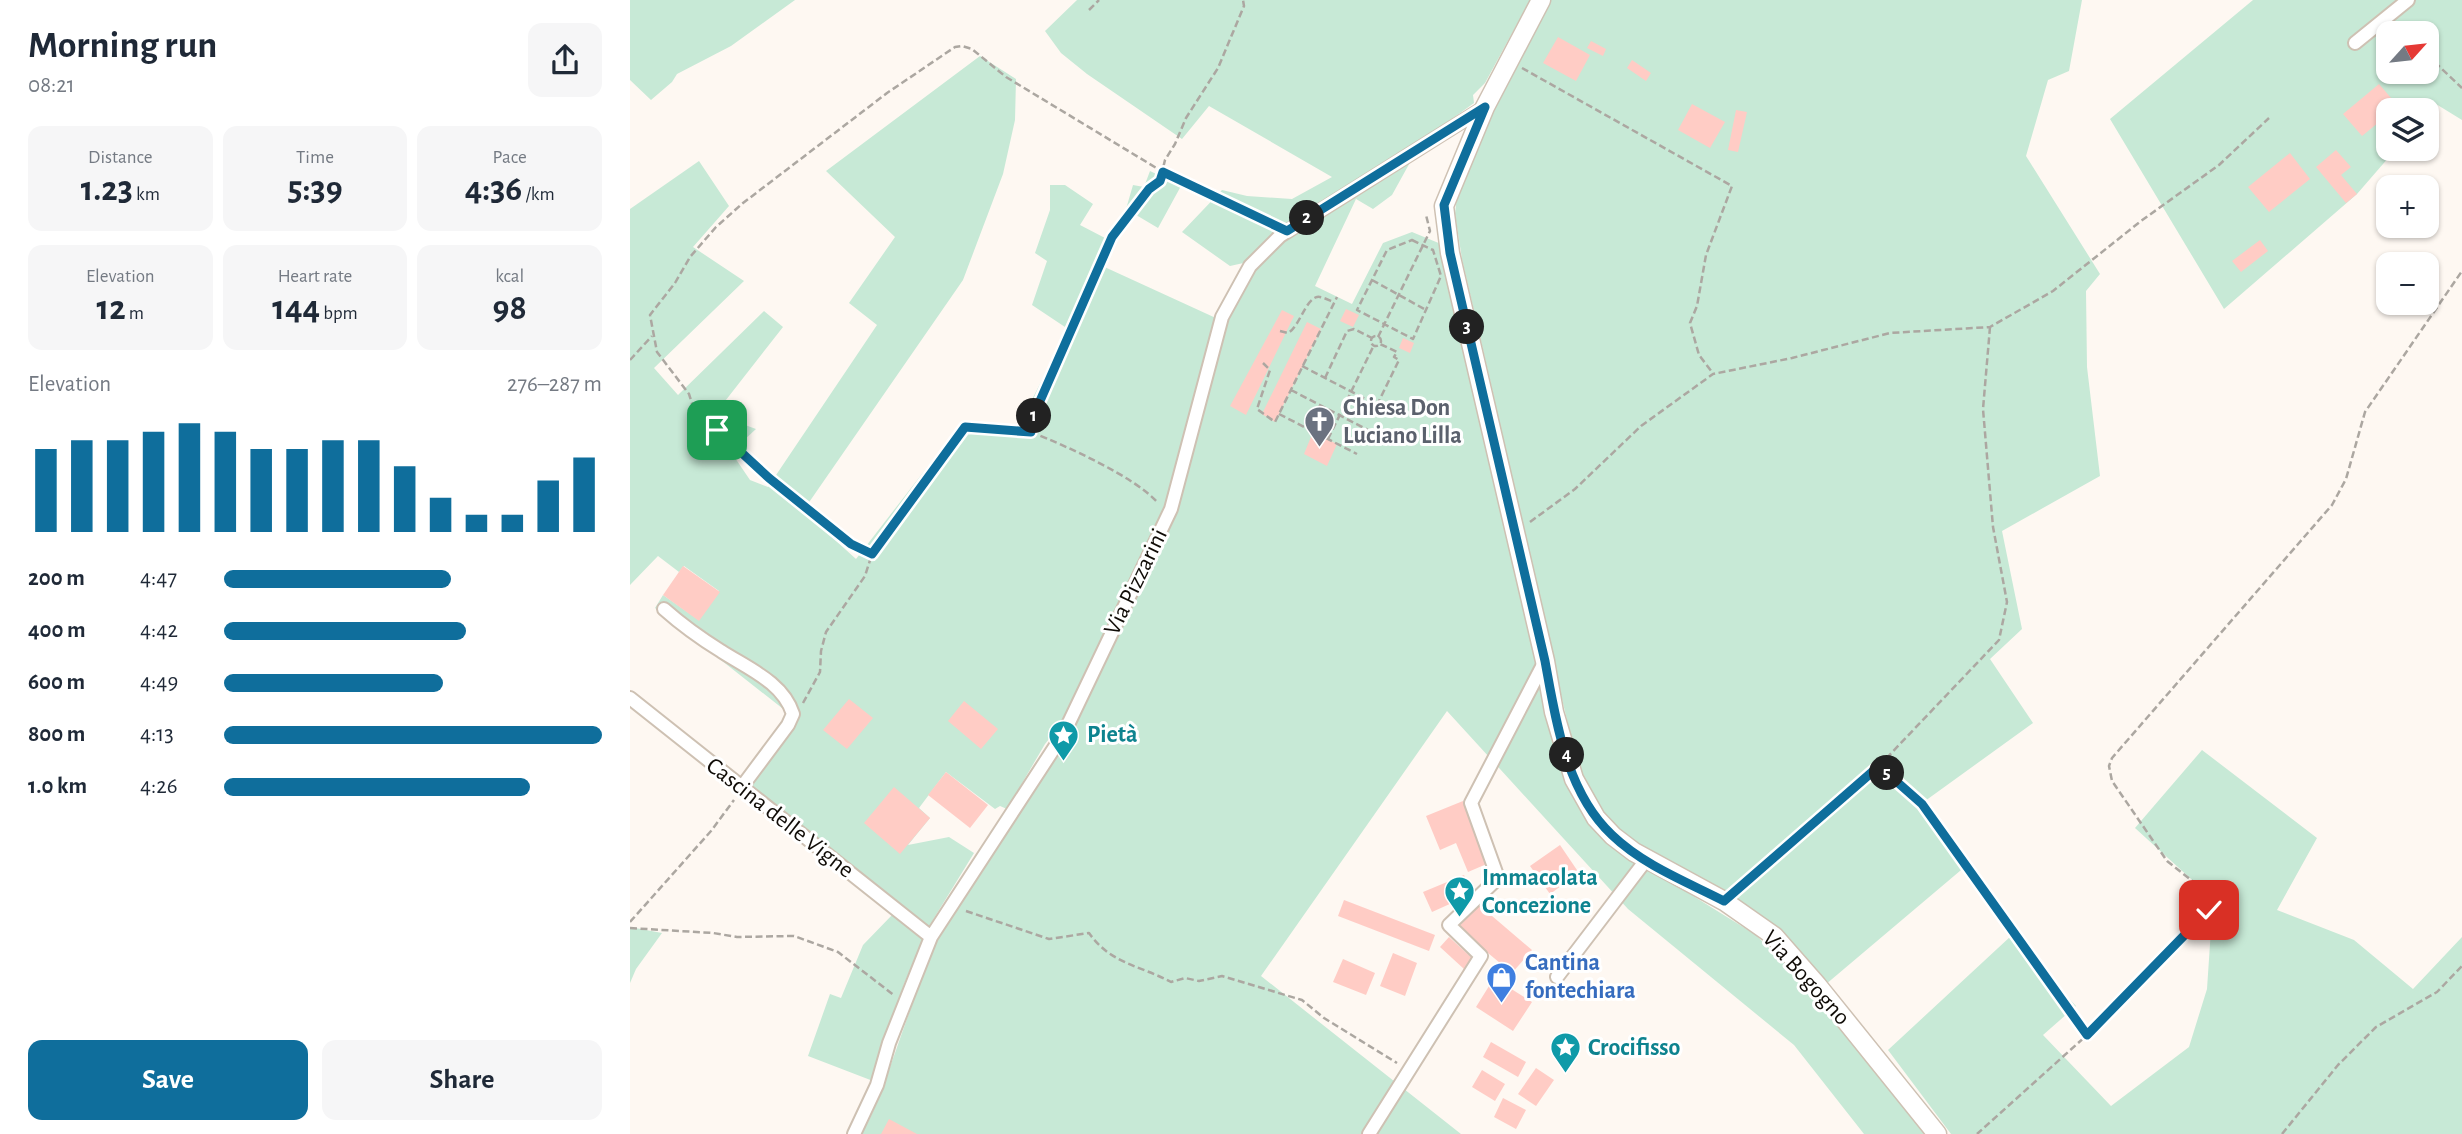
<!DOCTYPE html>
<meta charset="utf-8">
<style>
body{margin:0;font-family:"Alegreya Sans",sans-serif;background:#f6f6f7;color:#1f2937;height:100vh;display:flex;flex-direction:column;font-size:26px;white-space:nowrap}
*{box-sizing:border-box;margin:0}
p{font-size:23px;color:#747a83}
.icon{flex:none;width:38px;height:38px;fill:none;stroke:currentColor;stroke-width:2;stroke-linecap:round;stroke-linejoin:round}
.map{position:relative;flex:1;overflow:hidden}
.panel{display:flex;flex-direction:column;background:#fff;width:630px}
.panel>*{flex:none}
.needle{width:46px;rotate:63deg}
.tools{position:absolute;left:1746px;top:21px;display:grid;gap:14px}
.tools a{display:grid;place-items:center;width:63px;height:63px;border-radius:14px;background:#fff;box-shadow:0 2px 5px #0004;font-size:35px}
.pin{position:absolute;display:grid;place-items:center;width:60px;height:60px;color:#fff;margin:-30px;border-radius:14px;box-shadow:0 4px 10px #0006}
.km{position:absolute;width:35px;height:35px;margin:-18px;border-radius:50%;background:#222;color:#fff;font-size:19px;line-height:35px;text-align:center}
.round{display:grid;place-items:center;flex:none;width:74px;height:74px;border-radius:14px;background:#f6f6f7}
.summary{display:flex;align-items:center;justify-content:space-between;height:119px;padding:0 28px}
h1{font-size:38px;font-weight:600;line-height:52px}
.figures{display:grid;grid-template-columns:repeat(3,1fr);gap:10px;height:119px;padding:7px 28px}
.figures div{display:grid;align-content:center;border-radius:14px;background:#f6f6f7;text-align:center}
.figures b{font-size:35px;font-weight:600}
.figures small{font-size:19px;font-weight:400}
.figures p{font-size:19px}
.chart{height:196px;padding:14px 28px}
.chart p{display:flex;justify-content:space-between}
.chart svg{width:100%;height:126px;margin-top:7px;stroke:#0f6e9c;stroke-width:6}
.button{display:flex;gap:14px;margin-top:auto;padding:14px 28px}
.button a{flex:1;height:80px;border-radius:14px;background:#0f6e9c;color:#fff;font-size:28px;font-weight:600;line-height:80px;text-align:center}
.button a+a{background:#f6f6f7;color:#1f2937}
ul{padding:0 28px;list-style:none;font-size:23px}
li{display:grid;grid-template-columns:112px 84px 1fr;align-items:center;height:52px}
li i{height:18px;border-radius:9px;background:#0f6e9c}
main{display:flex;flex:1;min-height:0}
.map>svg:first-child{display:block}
.green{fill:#c7e9d6;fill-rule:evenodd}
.building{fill:#ffccc5}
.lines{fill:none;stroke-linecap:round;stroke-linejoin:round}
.minor-casing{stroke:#cec1b3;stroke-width:16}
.secondary-casing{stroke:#cec1b3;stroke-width:21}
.path{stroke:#aca7a1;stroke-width:2.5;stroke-dasharray:7 3.5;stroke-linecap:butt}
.minor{stroke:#fff;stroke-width:12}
.secondary{stroke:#fff;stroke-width:18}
.route-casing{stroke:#fff;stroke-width:14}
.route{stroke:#0f6e9c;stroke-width:9}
.labels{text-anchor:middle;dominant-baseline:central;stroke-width:6;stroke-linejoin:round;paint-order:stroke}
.worship-label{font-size:24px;font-weight:bold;fill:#5b616d;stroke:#fff;text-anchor:start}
.street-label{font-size:24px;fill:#100c07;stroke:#fff}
.culture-label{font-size:24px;font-weight:bold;fill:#0d838f;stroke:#fff;text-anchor:start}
.shop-label{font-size:24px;font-weight:bold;fill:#366cbe;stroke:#fff;text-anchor:start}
</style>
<main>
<section class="panel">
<div class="summary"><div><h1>Morning run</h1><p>08:21</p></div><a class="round"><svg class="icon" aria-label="share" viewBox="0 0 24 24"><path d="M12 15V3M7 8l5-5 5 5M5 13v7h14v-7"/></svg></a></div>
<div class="figures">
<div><p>Distance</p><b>1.23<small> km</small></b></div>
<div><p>Time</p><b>5:39</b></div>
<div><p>Pace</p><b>4:36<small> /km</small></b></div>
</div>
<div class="figures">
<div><p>Elevation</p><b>12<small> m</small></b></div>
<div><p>Heart rate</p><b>144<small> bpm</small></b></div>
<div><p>kcal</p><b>98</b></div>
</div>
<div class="chart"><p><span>Elevation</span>276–287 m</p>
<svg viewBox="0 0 160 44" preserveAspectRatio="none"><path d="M5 44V15M15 44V12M25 44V12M35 44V9M45 44V6M55 44V9M65 44V15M75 44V15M85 44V12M95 44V12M105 44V21M115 44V32M125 44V38M135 44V38M145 44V26M155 44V18"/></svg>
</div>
<ul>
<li><b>200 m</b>4:47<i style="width:60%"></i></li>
<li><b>400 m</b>4:42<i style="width:64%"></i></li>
<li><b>600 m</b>4:49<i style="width:58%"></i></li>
<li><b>800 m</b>4:13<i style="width:100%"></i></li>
<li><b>1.0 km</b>4:26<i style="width:81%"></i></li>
</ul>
<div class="button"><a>Save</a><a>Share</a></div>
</section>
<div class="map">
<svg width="1832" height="1134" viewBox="0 0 1832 1134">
<rect width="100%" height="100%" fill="#fef8f2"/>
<path class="green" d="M0,0H165L101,46L47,74L42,82L21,100L0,80Z
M447,0H900L855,83L843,95L844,103L772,155L642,234L618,262L600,266L552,232L592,190L617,196L662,199L702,177L579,106L552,139L457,74L431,53L415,31Z
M916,0H1452L1439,71L1418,80L1396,156L1470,274L1456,291L1457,367L1470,476L1372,531L1392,629L1360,659L1403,723L1295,801L1337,865L1195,985L1150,929L1100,895L1018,852L983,826L966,804L950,775L928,682L885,533L864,397L832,259L825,214L829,177Z
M1623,0H1832V120L1806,104L1797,114V110H1759V149H1766L1727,194L1594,309L1480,119ZM1759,33H1797V72H1759Z
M350,56L386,79L385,120L373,174L333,280L173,511L226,559L333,421L389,425L438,329L402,305L417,261L405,253L420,210V185H435L463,204L450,225L475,238L468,264L588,319L543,495L475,639L428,728L415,744L377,809L370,806L365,809L316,772L289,808L300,818L278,845L319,837L344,853L298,928L118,787L155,722L157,712L25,608L33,595L69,620L89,591L54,566L49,572L28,556L0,585V209L69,161L99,206L63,247L114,281L24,368L48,395L134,311L153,327L85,414L126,429L101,452L120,480L138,487L247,325L219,303L265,237L196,171Z
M783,157L762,195L743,209L726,199L685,286L722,304L753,243L782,232L811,244L917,707L989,850L1126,935L1174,983L1298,1134H1234L1164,1045L998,909L817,711L631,976L831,1134H231C247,1109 255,1080 265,1053C278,1015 293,977 303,938L436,736L544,510L598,316L624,268L651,241Z
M520,171L551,186L528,228L496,209L503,185L514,187Z
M1572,750L1687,838L1647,910L1724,940L1783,989L1832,937V1134H1321L1258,1050L1381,936L1446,1006L1413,1035L1481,1106L1559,1047L1577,989L1583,899L1505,828Z
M263,914L293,939L274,984L243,1081L178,1056L200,994L211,998L233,945Z
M0,927L32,933L6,969L0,983Z"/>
<path class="building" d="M928,37L960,55L946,81L913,63Z
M961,41L976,49L973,56L957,48Z
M1002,60L1021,73L1016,81L997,68Z
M1749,84L1768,106L1759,110V114L1732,136L1713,114Z
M1062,104L1095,122L1080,148L1048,130Z
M1106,110L1117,112L1108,152L1098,150Z
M1706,150L1721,167L1711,175L1727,194L1716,203L1686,167Z
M1660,153L1680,179L1639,212L1618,187Z
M1630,240L1638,251L1611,272L1602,261Z
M716,309L729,315L723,327L710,321Z
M652,310L664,316L616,415L600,406Z
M677,322L691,329L645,422L632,414Z
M773,338L784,343L780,353L769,348Z
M683,432L707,444L697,466L674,454Z
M53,566L90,592L69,621L33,595Z
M219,699L243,718L217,749L193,730Z
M334,701L368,729L351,749L318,721Z
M316,772L358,805L340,828L298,795Z
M264,787L300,818L270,854L234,823Z
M833,801L859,863L838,872L826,843L810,850L796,816Z
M930,845L949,873L920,894L900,866Z
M834,875L842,894L802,912L793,892Z
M714,900L805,935L799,951L708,916Z
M848,904L902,950L882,973L828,928Z
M819,937L843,959L834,969L810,947Z
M763,953L787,963L775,996L750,986Z
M713,959L745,973L736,995L703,982Z
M864,978L902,1002L883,1031L846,1007Z
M861,1042L896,1062L888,1077L853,1057Z
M906,1068L924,1080L906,1106L888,1094Z
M852,1070L875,1084L865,1101L842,1087Z
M873,1098L896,1110L886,1129L864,1117Z
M259,1119L287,1134H251Z"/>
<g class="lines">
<defs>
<path id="minor" d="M1725,43L1778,0
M34,609C52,625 70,638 91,651C117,668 153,682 163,714L158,725L111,788
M0,698L301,937
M927,977L1016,860
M224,1134L247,1085L259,1043L301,937L434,733L541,509L592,317L620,266L650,236L855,107
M739,1134L851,956L819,925L868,878L841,803L915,661"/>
<path id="secondary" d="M911,0L855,107L814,206L820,253L915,661L924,712L944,779L966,818L983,836L1004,852L1094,901L1144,936L1187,985L1307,1134"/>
</defs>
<use href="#minor" class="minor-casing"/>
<use href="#secondary" class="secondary-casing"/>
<path class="path" d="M459,10L469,0
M1766,26L1773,33
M1797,55L1832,88
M892,68L1102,186L1076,255L1067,306L1060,323L1069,355L1082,372
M782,240L803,250L811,276L783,339L727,310L757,250Z
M742,280L796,310
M650,331L658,333C670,326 675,300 687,297C692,296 700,301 704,302
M741 341a5 5 0 1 1 10 0a5 5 0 1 1-10 0Z
M748,337L800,231L796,215
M0,360L22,336
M633,363L640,370L627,409L645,422L707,297
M672,366L747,405L769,360L764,357L767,352L750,344
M695,378L717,331L724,329L742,338
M661,390L738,430
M649,414L727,454
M401,432C436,446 504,476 528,503
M698,439L744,345
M900,522L945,489L1011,426L1083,374L1162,358L1260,333L1360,327L1423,291L1511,221L1589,165L1639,118
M242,554L221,544L139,478L65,413L59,394L27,352L20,315L45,283L60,257L86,227L113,203L257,93L325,47L332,46L342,49L376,77L533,172L644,225
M173,703L190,672L191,651L196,632L235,576L242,554L335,427L401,432L399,426L482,237L519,189L530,181L535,160L545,144L556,118L588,68L614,6L613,0
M1249,766L1369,640L1377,602L1363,527L1353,409L1360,327
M1106,890L1249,766L1292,804L1457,1035L1347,1134
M336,911L419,939L459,933C481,964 509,965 541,982L555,978L569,981L592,976L672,1000L694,1018L767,1063
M0,922L81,831L104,800
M0,928L83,933L107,937L164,936L208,952L265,996
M1457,1035L1579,910L1585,899L1537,861L1482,781L1479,766L1482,758L1702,505L1716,479L1735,412L1832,271
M1652,1134L1708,1065L1746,1027L1807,992L1832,966"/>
<use href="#minor" class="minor"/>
<use href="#secondary" class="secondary"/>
</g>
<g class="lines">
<defs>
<path id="route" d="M87,430L139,478L221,544L242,554L335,427L401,432L399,426L482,237L519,189L530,181L533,172L657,231L855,107L814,205L820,253L915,661C926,721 936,792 982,835C1013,865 1057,882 1094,901L1249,766L1292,804L1457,1035L1579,910"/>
</defs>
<use href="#route" class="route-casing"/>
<use href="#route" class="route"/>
</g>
<defs>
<symbol id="church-pin" viewBox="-11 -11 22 30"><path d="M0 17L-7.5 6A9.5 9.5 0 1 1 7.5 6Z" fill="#6b7280" stroke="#fff"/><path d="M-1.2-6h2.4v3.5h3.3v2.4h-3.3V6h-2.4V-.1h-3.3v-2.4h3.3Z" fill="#fff"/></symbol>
<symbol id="sight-pin" viewBox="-11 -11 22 30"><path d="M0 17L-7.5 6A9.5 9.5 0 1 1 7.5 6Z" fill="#0f9aa8" stroke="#fff"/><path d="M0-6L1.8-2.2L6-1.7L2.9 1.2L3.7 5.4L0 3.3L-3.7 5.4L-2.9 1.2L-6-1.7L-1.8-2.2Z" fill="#fff"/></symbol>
<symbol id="shop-pin" viewBox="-11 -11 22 30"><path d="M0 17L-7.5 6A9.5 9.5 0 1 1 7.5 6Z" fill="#3f7fe0" stroke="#fff"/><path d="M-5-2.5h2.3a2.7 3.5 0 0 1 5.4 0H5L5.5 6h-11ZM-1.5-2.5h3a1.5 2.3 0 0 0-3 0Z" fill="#fff"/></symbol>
</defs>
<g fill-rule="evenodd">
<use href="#church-pin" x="672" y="404" width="35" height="47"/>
<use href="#sight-pin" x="416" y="718" width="35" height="47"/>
<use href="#sight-pin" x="812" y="874" width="35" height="47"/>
<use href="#shop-pin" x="854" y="960" width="35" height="47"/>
<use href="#sight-pin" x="918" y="1030" width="35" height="47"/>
</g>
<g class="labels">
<g class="worship-label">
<text x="713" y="408">Chiesa Don<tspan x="713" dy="28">Luciano Lilla</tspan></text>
</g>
<g class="street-label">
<text transform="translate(506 582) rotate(-64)">Via Pizzarini</text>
<text transform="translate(150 818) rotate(38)">Cascina delle Vigne</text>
<text transform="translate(1176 978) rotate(48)">Via Bogogno</text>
</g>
<g class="culture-label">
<text x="457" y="735">Pietà</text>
<text x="852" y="878">Immacolata<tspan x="852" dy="28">Concezione</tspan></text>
<text x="958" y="1048">Crocifisso</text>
</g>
<g class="shop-label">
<text x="895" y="963">Cantina<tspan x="895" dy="28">fontechiara</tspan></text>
</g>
</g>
</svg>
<div class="tools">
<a><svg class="needle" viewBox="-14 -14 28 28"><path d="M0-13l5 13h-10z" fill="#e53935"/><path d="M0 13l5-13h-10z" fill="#747a83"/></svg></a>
<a><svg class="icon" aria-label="layers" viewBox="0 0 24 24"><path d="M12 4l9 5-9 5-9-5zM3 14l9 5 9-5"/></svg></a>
<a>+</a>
<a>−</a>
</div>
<div class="pin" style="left:87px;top:430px;background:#1e9e55"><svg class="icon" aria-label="arrive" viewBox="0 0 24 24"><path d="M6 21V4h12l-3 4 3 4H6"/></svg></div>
<div class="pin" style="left:1579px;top:910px;background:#d93025"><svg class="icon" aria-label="check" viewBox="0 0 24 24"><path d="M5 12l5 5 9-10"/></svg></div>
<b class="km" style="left:404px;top:416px">1</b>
<b class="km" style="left:677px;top:218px">2</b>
<b class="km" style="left:837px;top:327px">3</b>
<b class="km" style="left:937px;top:755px">4</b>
<b class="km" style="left:1257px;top:773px">5</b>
</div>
</main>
